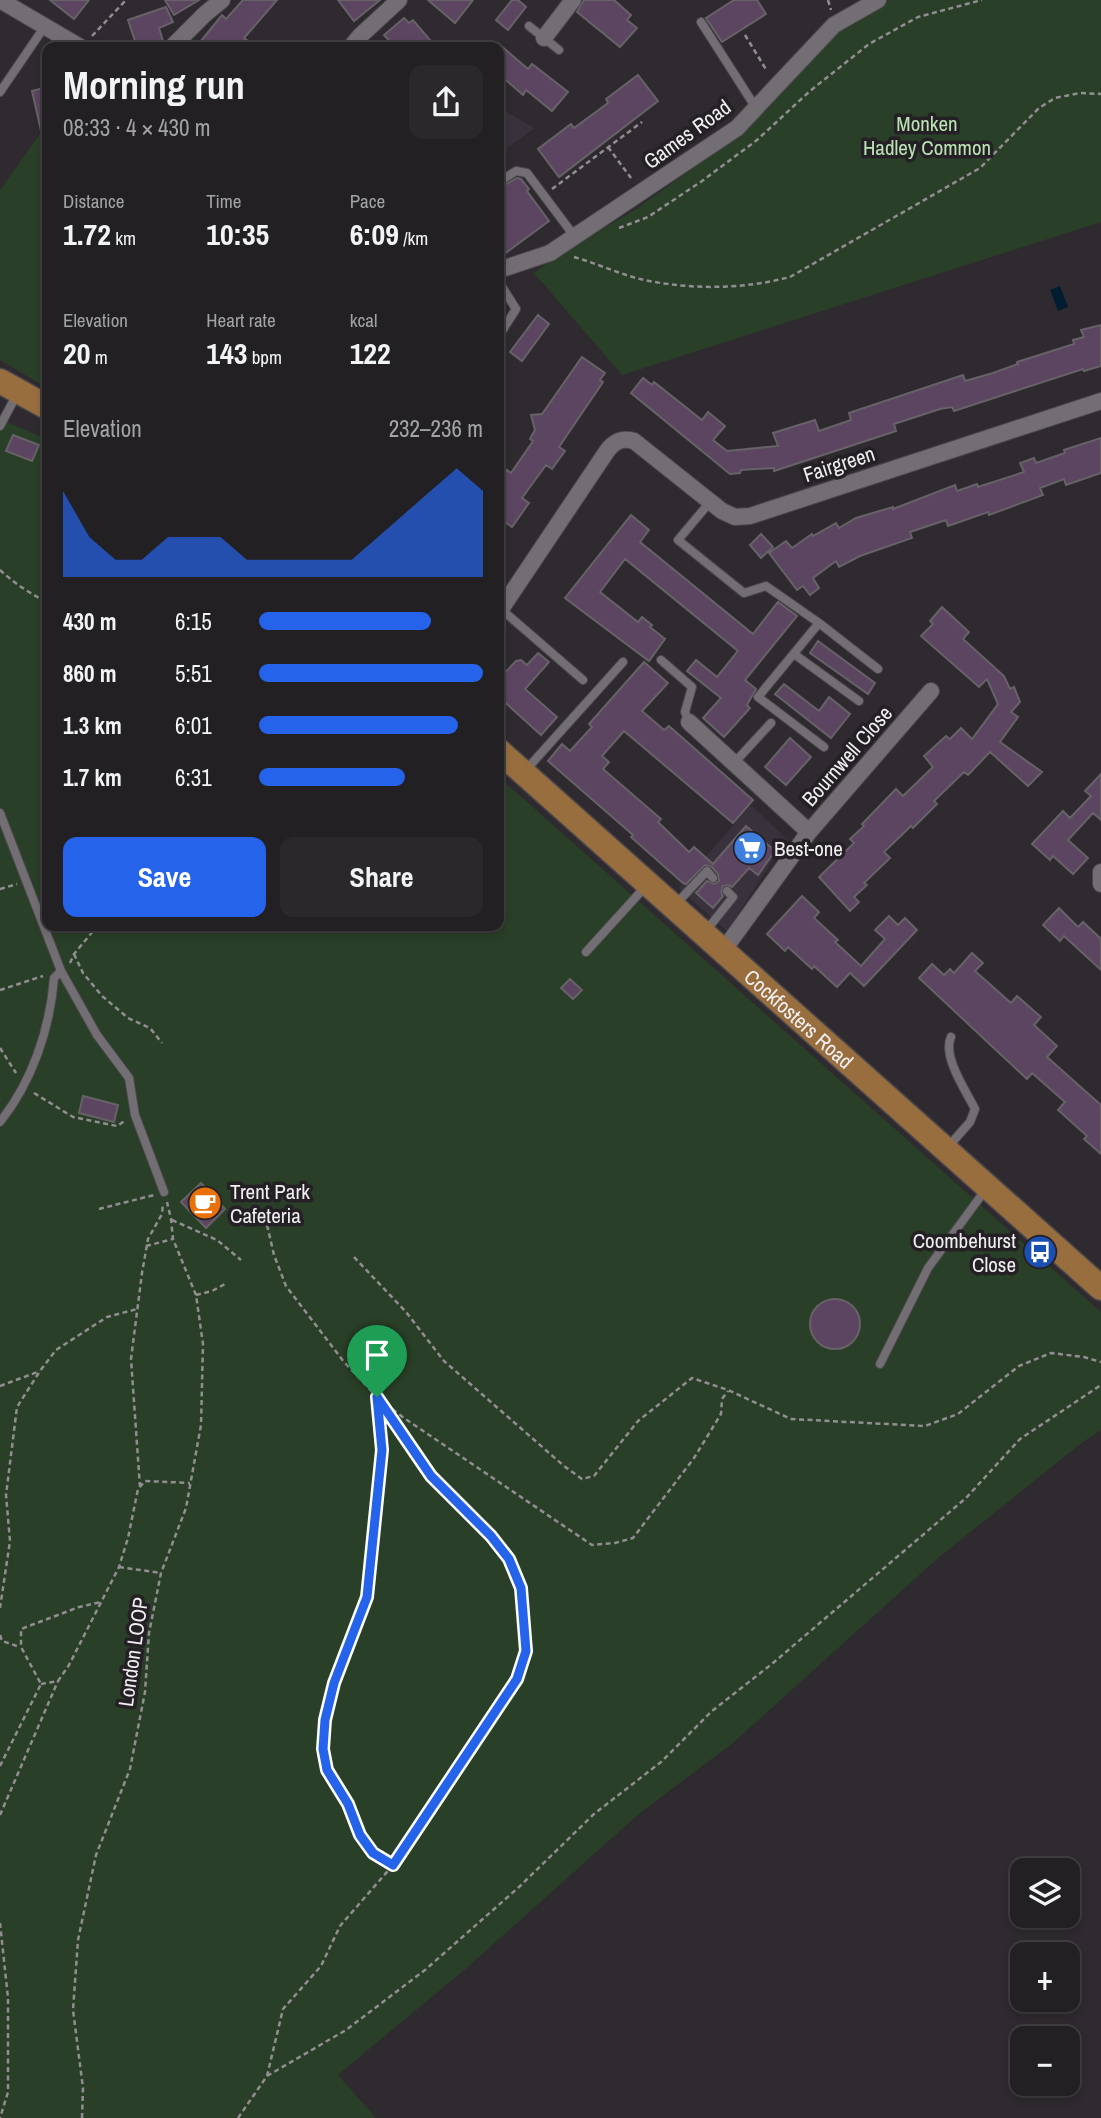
<!DOCTYPE html>
<meta charset="utf-8">
<style>
body{margin:0;font-family:"Archivo Narrow",sans-serif;background:#2a282b;color:#f1f3f6;height:100vh;display:flex;flex-direction:column;font-size:26px;white-space:nowrap}
*{box-sizing:border-box;margin:0}
p{font-size:23px;color:#a2a3a6}
.icon{flex:none;width:38px;height:38px;fill:none;stroke:currentColor;stroke-width:2;stroke-linecap:round;stroke-linejoin:round}
.map{position:relative;flex:1;overflow:hidden}
.panel{position:absolute;left:42px;top:42px;width:462px;height:889px;display:flex;flex-direction:column;background:#222023;border-radius:14px;box-shadow:0 4px 10px #0003,0 0 0 2px #3f3e41}
.panel>*{flex:none}
.fabs{position:absolute;left:1010px;top:1858px;display:grid;gap:14px}
.fabs a{display:grid;place-items:center;width:70px;height:70px;border-radius:14px;background:#222023;box-shadow:0 4px 10px #0003,0 0 0 2px #3f3e41;font-size:35px}
.pin{position:absolute;display:grid;place-items:center;width:60px;height:60px;color:#fff;margin:-72px -30px;border-radius:50% 50% 50% 0;rotate:-45deg;box-shadow:0 0 7px #0007}
.pin .icon{rotate:45deg}
.round{display:grid;place-items:center;flex:none;width:74px;height:74px;border-radius:14px;background:#2a282b}
.overview{display:flex;align-items:center;justify-content:space-between;height:119px;padding:0 21px}
h1{font-size:38px;font-weight:700;line-height:52px}
.figures{display:grid;grid-template-columns:repeat(3,1fr);gap:10px;height:119px;padding:7px 21px}
.figures div{display:grid;align-content:center}
.figures b{font-size:30px;font-weight:700}
.figures small{font-size:19px;font-weight:400}
.figures p{font-size:19px}
.chart{height:196px;padding:14px 21px}
.chart p{display:flex;justify-content:space-between}
.chart svg{width:100%;height:126px;margin-top:7px;fill:#2563eb;opacity:.7}
.button{display:flex;gap:14px;margin-top:auto;padding:14px 21px}
.button a{flex:1;height:80px;border-radius:14px;background:#2563eb;color:#fff;font-size:28px;font-weight:700;line-height:80px;text-align:center}
.button a+a{background:#2a282b;color:#f1f3f6}
ul{padding:0 21px;list-style:none;font-size:23px}
li{display:grid;grid-template-columns:112px 84px 1fr;align-items:center;height:52px}
li i{height:18px;border-radius:9px;background:#2563eb}
.map>svg:first-child{display:block}
.built{fill:#39313b}
.green{fill:#2a3f27}
.water{fill:#021d31}
.building{fill:#5b4560;stroke:#666267;stroke-width:2}
.lines{fill:none;stroke-linecap:round;stroke-linejoin:round}
.lane-casing{stroke:#4b484c;stroke-width:10}
.street-casing{stroke:#4b484c;stroke-width:18}
.primary-casing{stroke:#4b484c;stroke-width:27}
.path{stroke:#918e92;stroke-width:2.5;stroke-dasharray:5 3.5;stroke-linecap:butt}
.lane{stroke:#736e74;stroke-width:8}
.street{stroke:#736e74;stroke-width:16}
.primary{stroke:#996e3f;stroke-width:24}
.route-casing{stroke:#fff;stroke-width:14}
.route{stroke:#2563eb;stroke-width:9}
.labels{text-anchor:middle;dominant-baseline:central;stroke-width:7;stroke-linejoin:round;paint-order:stroke}
.park-label{font-size:21px;fill:#b9e4b2;stroke:#242025}
.street-label{font-size:21px;fill:#f1eff2;stroke:#242025}
.poi-label{font-size:21px;fill:#f1eff2;stroke:#242025;text-anchor:start}
</style>
<div class="map">
<svg width="1101" height="2118" viewBox="0 0 1101 2118">
<rect width="100%" height="100%" fill="#2e2a2f"/>
<path class="built" d="M499,108L535,128L499,154Z
M751,805L787,839L727,931L678,888Z"/>
<path class="green" d="M890,0H1101V222L622,375L534,273L559,255L636,209L742,133L842,26Z
M47,124V388L0,360V190Z
M0,419L47,439V926H499V777L1101,1312V1430L1079,1445L937,1559L733,1743L640,1813L469,1966L338,2075L376,2118H0Z"/>
<path class="water" d="M1060,286L1068,307L1058,311L1050,290Z"/>
<path class="building" d="M50,0H89L74,19Z
M165,0H199L174,15Z
M243,0H277L244,38L256,47H196L222,15L226,19Z
M338,0H380L354,21Z
M428,0H473L455,23Z
M512,0H518L526,7L508,30L496,20Z
M584,0H614L631,15L627,20L637,28L620,47L577,12Z
M734,0H757L766,14L722,42L706,18Z
M166,7L173,22L159,28L163,41L145,47H137L128,20Z
M404,18L409,23L413,20L436,47H395L384,35Z
M499,44L528,69L532,64L568,92L552,111L526,90L523,95L499,74Z
M638,75L658,101L559,177L538,149L571,124L574,128L608,103L606,99Z
M47,87V134L42,135L32,91Z
M517,178L521,179L529,189L527,191L549,221L499,258V188Z
M538,315L549,324L522,361L510,352Z
M1101,325V366L1084,371L1083,369L954,411L952,407L940,409L894,424L896,431L774,471V468L741,470L740,473L730,474L631,393L643,378L652,385L654,382L702,420L708,412L725,426L713,440L727,451L778,446L773,433L815,420L819,431L851,420L849,413L963,375L965,381L993,373L1018,364L1017,362L1074,344L1073,340L1084,337L1081,330Z
M582,357L605,373L600,380L603,382L559,447L565,451L552,469L546,465L522,498L529,503L512,527L499,518V482L507,470L511,473L533,441L530,439L535,430L531,415L542,414Z
M13,435L39,445L32,461L6,451Z
M1101,438V473L1066,485L1064,479L1040,488L1043,495L989,515L988,512L948,526L946,520L910,532L912,538L860,556L839,567L836,561L813,578L819,588L810,595L803,586L797,590L769,553L786,541L792,548L812,534L813,536L836,523L839,528L856,518L893,507V509L955,485L957,491L977,484L978,487L1024,472L1020,463L1034,458L1036,463L1065,453L1064,450Z
M631,515L649,530L640,542L753,634L778,602L797,616L745,680L756,689L747,705L750,708L724,737L703,718L721,698L687,671L696,660L717,677L738,651L625,559L600,592L638,622L642,617L652,625L650,627L665,639L649,661L565,598Z
M761,534L773,547L761,558L750,545Z
M942,607L969,632L963,639L1004,676L1010,689L1014,687L1020,702L1011,712L1018,717L1000,742L1042,772L1028,786L990,752L968,775L964,772L934,801L937,804L913,828L911,826L884,852L890,858L864,883L867,885L854,897L859,902L850,911L819,877L854,843L850,839L864,826L862,824L896,789L903,796L933,767L924,756L946,736L950,739L961,728L972,739L998,704L987,679L979,687L921,636L933,624L930,621Z
M818,641L875,683L868,694L810,653Z
M538,653L549,662L525,689L557,717L541,735L499,697V679L516,661L521,660L527,665Z
M644,662L668,683L642,711L664,730L669,726L753,800L733,823L624,731L602,756L609,762L603,769L661,819L658,822L689,852L694,847L713,864L746,826L775,851L758,875L749,868L732,887L728,885L723,886L721,892L723,896L713,908L696,893L707,881L714,884L719,881L718,874L712,867L705,865L686,884L683,883L631,837L633,835L548,761L562,744L570,751L592,727L589,724Z
M784,684L819,711L829,697L850,714L831,738L775,694Z
M790,738L811,757L786,785L765,767Z
M1101,774V820L1093,813L1068,840L1088,858L1073,874L1053,856L1050,860L1032,844L1063,811L1070,818L1091,796L1085,791Z
M802,896L819,912L814,918L838,940L835,942L861,966L885,939L875,930L889,916L898,925L905,918L917,930L864,986L850,973L837,987L814,966L812,969L788,947L785,951L767,934Z
M1059,908L1078,927L1083,922L1101,939V970L1064,936L1060,941L1043,925Z
M972,953L983,963L975,971L1011,1003L1017,996L1041,1017L1034,1025L1057,1046L1047,1057L1101,1105V1154L1084,1139L1087,1136L1058,1110L1065,1102L1032,1073L1027,1079L919,978L932,964L944,975L950,969L954,973Z
M570,979L582,990L573,999L561,988Z
M83,1096L118,1105L114,1122L79,1113Z
M201,1183L225,1209L206,1228L181,1202Z
M810 1324a25 25 0 1 1 50 0a25 25 0 1 1-50 0Z"/>
<g class="lines">
<defs>
<path id="lane" d="M701,22L756,108
M529,26L559,50
M0,92L45,26
M499,182L516,171L527,173L575,237
M499,282L516,309L502,331
M0,426L17,394
M710,502L678,540L744,593L766,586L819,623L758,697L824,747
M501,609L583,680
M819,623L878,669
M794,654L859,701
M661,660L692,687L685,712L689,722
M734,763L771,723
M525,771L623,662
M0,813L61,971L97,1035L129,1078L135,1115L164,1192
M675,905L707,871L713,878
M705,932L733,897L727,891
M586,952L645,887
M0,1122C32,1082 50,1029 54,978L61,971
M948,1147L970,1122L975,1109C966,1091 942,1056 951,1037
M880,1364L928,1268L986,1189"/>
<path id="street" d="M0,0L80,47
M544,38L573,0
M172,47L205,14L222,0
M351,47L360,36L399,0
M499,270L550,253L737,128L834,25L878,0
M499,612L605,454C612,443 620,437 634,441L722,511L735,517L750,516L1101,401
M689,722L809,832
M1101,872V884
M723,951L809,832L931,691"/>
<g id="primary">
<path d="M0,381L47,407"/>
<path id="s1" d="M499,751L1101,1288"/>
</g>
</defs>
<use href="#lane" class="lane-casing"/>
<use href="#street" class="street-casing"/>
<use href="#primary" class="primary-casing"/>
<path class="path" d="M828,0L831,10
M745,35L767,71
M92,36L126,0
M608,147L631,178
M552,189L642,122
M619,228L648,217L702,181L757,140L810,91L869,44L918,17L982,0
M574,257C595,263 615,272 636,278C684,290 742,290 790,277L980,168L1039,108L1055,98L1080,93L1101,94
M0,570C14,583 29,593 47,602
M0,889L17,884
M74,954L83,973L102,996L128,1018L150,1028L162,1043
M70,963L74,954L94,930V926
M0,990L43,976
M0,1048L16,1073
M34,1093L73,1117L117,1126L126,1120
M99,1209L154,1195
M172,1220L217,1240L241,1260
M146,1246L173,1239
M354,1257L406,1312L444,1361L564,1466L582,1479L594,1476L638,1421L692,1378L728,1390L791,1419L925,1426L958,1414L1019,1366L1051,1353L1084,1357L1101,1362
M196,1295L212,1291L227,1283
M0,1386L40,1371
M379,1399L404,1418L592,1545L615,1543L633,1538L694,1458L721,1414L722,1399L728,1391
M377,1400L382,1450L367,1597L334,1683L325,1720L322,1749L327,1770L348,1804L360,1835L373,1853L393,1865
M140,1487L131,1359L142,1273L148,1239L162,1214L163,1203
M119,1567L161,1573
M0,1608L10,1541L6,1495L17,1407L40,1371L56,1350L107,1317L137,1309
M0,1635L2,1641L20,1647
M41,1684L58,1681L69,1665L119,1567L128,1538L138,1489L145,1481L190,1483
M0,1766L41,1684L21,1647V1629L79,1607L101,1602
M0,1815L58,1681
M0,1923L8,1998V2092L0,2118
M267,2076L346,2030L425,1970L519,1887L594,1814L661,1762L712,1711L773,1663L966,1498L1020,1439L1101,1385
M82,2118L83,2088L73,2010L78,1940L96,1855L130,1769L145,1692L149,1633L161,1573L186,1508L201,1425L203,1344L196,1295L173,1239L171,1219L167,1202
M238,2118L267,2076L283,2009L321,1966L340,1926L393,1865L426,1818L517,1679L526,1651L521,1588L509,1559L491,1536L431,1477L377,1397L344,1362L286,1286L274,1255L264,1212"/>
<use href="#lane" class="lane"/>
<use href="#street" class="street"/>
<use href="#primary" class="primary"/>
</g>
<g class="lines">
<defs>
<path id="route" d="M377,1397L431,1476L491,1536L509,1559L521,1588L526,1651L517,1679L393,1865L373,1853L360,1835L348,1804L327,1770L323,1749L325,1720L334,1683L367,1597L382,1450Z"/>
</defs>
<use href="#route" class="route-casing"/>
<use href="#route" class="route"/>
</g>
<defs>
<symbol id="supermarket-disc" viewBox="-11 -11 22 22"><circle r="9.5" fill="#3f7fe0" stroke="#242025"/><path d="M-6-5.5h2.5l.6 2H6L4.5 2H-2.5L-4.4-4H-6ZM-1.5 3.2a1.3 1.3 0 1 0 .1 0ZM3 3.2a1.3 1.3 0 1 0 .1 0Z" fill="#fff"/></symbol>
<symbol id="cafe-disc" viewBox="-11 -11 22 22"><circle r="9.5" fill="#e8710a" stroke="#242025"/><path d="M-5.5-4.5H6V0H3Q3 3.5 0 3.5H-2.5Q-5.5 3.5-5.5 0ZM3-3.2v2h1.7v-2ZM-6 4.5H4V6H-6Z" fill="#fff"/></symbol>
<symbol id="bus-disc" viewBox="-11 -11 22 22"><circle r="9.5" fill="#1a4fb4" stroke="#242025"/><path d="M-5-6H5V4H4V6H2V4H-2V6H-4V4H-5ZM-3.5-4V0h7V-4ZM-3.5 1.2v1.5H-2V1.2ZM2 1.2v1.5H3.5V1.2Z" fill="#fff"/></symbol>
</defs>
<g fill-rule="evenodd">
<use href="#supermarket-disc" x="731" y="829" width="38" height="38"/>
<use href="#cafe-disc" x="186" y="1184" width="38" height="38"/>
<use href="#bus-disc" x="1021" y="1233" width="38" height="38"/>
</g>
<g class="labels">
<g class="park-label">
<text x="927" y="123">Monken<tspan x="927" dy="24">Hadley Common</tspan></text>
</g>
<g class="street-label">
<text transform="translate(687 134) rotate(-36)">Games Road</text>
<text transform="translate(839 464) rotate(-18)">Fairgreen</text>
<text transform="translate(847 756) rotate(-49)">Bournwell Close</text>
<text stroke="none"><textPath href="#s1" startOffset="402">Cockfosters Road</textPath></text>
<text transform="translate(133 1652) rotate(-82)">London LOOP</text>
</g>
<g class="poi-label">
<text x="774" y="848">Best-one</text>
<text x="230" y="1191">Trent Park<tspan x="230" dy="24">Cafeteria</tspan></text>
<text x="1016" y="1240" text-anchor="end">Coombehurst<tspan x="1016" dy="24">Close</tspan></text>
</g>
</g>
</svg>
<div class="fabs">
<a><svg class="icon" aria-label="layers" viewBox="0 0 24 24"><path d="M12 4l9 5-9 5-9-5zM3 14l9 5 9-5"/></svg></a>
<a>+</a>
<a>−</a>
</div>
<div class="pin" style="left:377px;top:1397px;background:#1e9e55"><svg class="icon" aria-label="arrive" viewBox="0 0 24 24"><path d="M6 21V4h12l-3 4 3 4H6"/></svg></div>
<section class="panel">
<div class="overview"><div><h1>Morning run</h1><p>08:33 · 4 × 430 m</p></div><a class="round"><svg class="icon" aria-label="share" viewBox="0 0 24 24"><path d="M12 15V3M7 8l5-5 5 5M5 13v7h14v-7"/></svg></a></div>
<div class="figures">
<div><p>Distance</p><b>1.72<small> km</small></b></div>
<div><p>Time</p><b>10:35</b></div>
<div><p>Pace</p><b>6:09<small> /km</small></b></div>
</div>
<div class="figures">
<div><p>Elevation</p><b>20<small> m</small></b></div>
<div><p>Heart rate</p><b>143<small> bpm</small></b></div>
<div><p>kcal</p><b>122</b></div>
</div>
<div class="chart"><p><span>Elevation</span>232–236 m</p>
<svg viewBox="0 0 160 44" preserveAspectRatio="none"><path d="M0 44V14L10 30L20 38L30 38L40 30L50 30L60 30L70 38L80 38L90 38L100 38L110 38L120 30L130 22L140 14L150 6L160 14V44z"/></svg>
</div>
<ul>
<li><b>430 m</b>6:15<i style="width:77%"></i></li>
<li><b>860 m</b>5:51<i style="width:100%"></i></li>
<li><b>1.3 km</b>6:01<i style="width:89%"></i></li>
<li><b>1.7 km</b>6:31<i style="width:65%"></i></li>
</ul>
<div class="button"><a>Save</a><a>Share</a></div>
</section>
</div>
